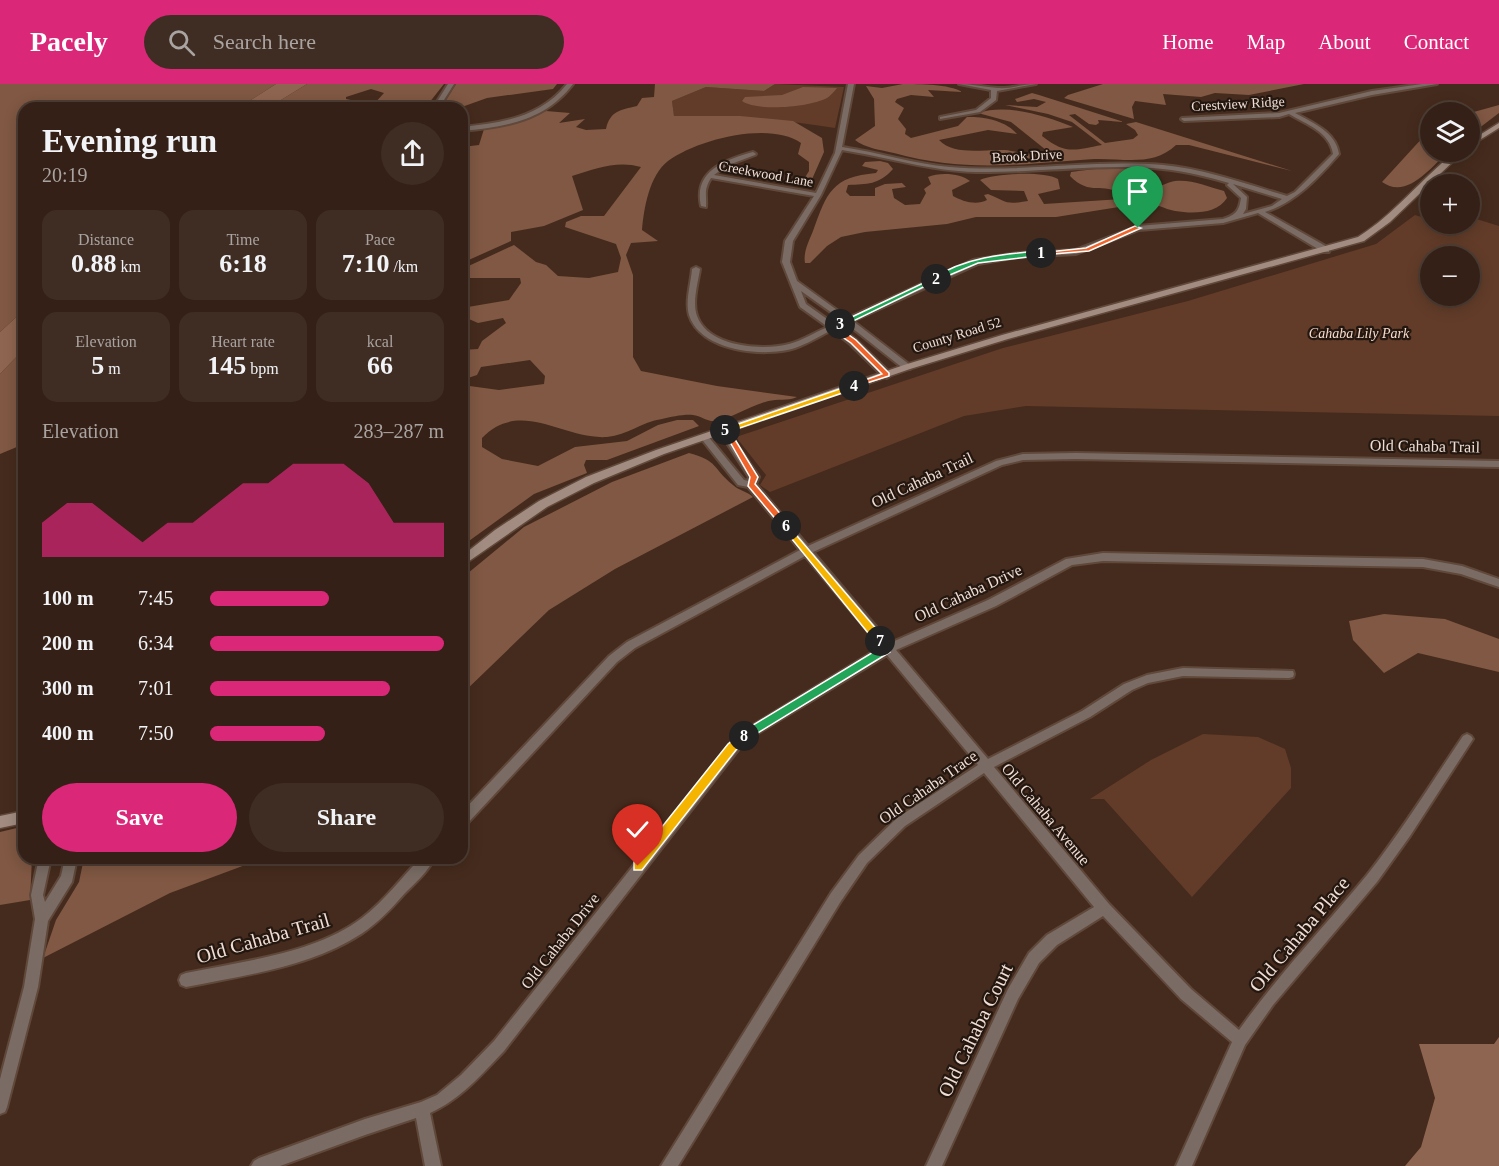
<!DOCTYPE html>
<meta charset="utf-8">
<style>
body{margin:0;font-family:Georgia,serif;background:#3f2d23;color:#f1f3f6;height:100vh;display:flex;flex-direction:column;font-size:22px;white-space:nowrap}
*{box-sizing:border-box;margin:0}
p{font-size:20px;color:#a9a3a1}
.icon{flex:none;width:33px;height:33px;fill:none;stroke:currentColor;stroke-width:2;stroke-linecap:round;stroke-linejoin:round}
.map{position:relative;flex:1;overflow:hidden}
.drawer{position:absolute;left:18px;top:18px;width:450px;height:762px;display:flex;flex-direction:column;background:#342016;border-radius:18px;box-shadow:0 3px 15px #0003,0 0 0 2px #4e3e35}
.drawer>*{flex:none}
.tools{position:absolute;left:1420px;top:18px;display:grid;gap:12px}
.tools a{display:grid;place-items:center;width:60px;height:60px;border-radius:50%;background:#342016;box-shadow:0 3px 15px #0003,0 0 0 2px #4e3e35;font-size:30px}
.pin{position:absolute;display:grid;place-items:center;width:51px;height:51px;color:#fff;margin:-62px -26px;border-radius:50% 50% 50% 0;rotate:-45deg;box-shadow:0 0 6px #0007}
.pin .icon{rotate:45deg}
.km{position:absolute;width:30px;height:30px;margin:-15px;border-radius:50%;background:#222;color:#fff;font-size:16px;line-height:30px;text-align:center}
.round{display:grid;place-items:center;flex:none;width:63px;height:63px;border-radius:32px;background:#3f2d23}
.summary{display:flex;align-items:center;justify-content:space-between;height:102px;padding:0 24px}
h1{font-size:33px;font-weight:700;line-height:45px}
.figures{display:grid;grid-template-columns:repeat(3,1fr);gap:9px;height:102px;padding:6px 24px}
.figures div{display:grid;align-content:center;border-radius:15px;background:#3f2d23;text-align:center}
.figures b{font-size:26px;font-weight:700}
.figures small{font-size:16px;font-weight:400}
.figures p{font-size:16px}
.chart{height:168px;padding:12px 24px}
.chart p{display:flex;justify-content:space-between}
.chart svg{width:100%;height:108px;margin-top:6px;fill:#db2777;opacity:.7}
.button{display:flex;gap:12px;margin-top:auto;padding:12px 24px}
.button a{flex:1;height:69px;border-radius:36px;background:#db2777;color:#fff;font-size:24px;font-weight:700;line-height:69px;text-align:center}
.button a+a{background:#3f2d23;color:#f1f3f6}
ul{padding:0 24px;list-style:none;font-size:20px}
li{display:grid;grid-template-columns:96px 72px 1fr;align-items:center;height:45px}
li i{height:15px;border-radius:8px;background:#db2777}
header{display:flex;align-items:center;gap:36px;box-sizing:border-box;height:84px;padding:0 30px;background:#db2777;color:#fff}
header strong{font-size:28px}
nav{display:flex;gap:33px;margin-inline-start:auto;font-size:21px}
.search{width:420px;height:54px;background:#3f2d23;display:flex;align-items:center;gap:15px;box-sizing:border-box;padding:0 21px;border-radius:33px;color:#a9a3a1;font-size:22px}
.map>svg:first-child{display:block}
.green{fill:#623c29;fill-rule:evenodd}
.forest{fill:#805843}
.water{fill:#8e6550}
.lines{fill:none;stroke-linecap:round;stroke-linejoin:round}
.minor-casing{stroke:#60483a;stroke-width:4}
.secondary-casing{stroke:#60483a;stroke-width:3}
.minor{fill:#7a6c65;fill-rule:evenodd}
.secondary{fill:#a28c81;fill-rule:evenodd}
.split-1{fill:#f0652b;stroke:#fff;stroke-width:1.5}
.split-2{fill:#22a559;stroke:#fff;stroke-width:1.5}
.split-3{fill:#22a559;stroke:#fff;stroke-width:1.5}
.split-4{fill:#f0652b;stroke:#fff;stroke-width:1.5}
.split-5{fill:#f5b400;stroke:#fff;stroke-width:1.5}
.split-6{fill:#f0652b;stroke:#fff;stroke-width:1.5}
.split-7{fill:#f5b400;stroke:#fff;stroke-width:1.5}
.split-8{fill:#22a559;stroke:#fff;stroke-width:1.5}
.split-9{fill:#f5b400;stroke:#fff;stroke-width:1.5}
.labels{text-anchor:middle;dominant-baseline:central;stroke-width:4.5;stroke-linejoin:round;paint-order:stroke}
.far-street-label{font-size:14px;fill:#f0ded5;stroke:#231710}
.far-park-label{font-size:14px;font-style:italic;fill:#f8dccd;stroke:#231710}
.street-label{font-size:16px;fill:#f0ded5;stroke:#231710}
.near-street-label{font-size:20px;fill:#f0ded5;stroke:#231710}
</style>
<header>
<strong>Pacely</strong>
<div class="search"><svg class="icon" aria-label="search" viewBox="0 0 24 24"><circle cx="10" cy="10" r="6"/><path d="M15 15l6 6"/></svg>Search here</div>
<nav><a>Home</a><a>Map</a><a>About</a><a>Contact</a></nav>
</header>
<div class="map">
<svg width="1499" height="1082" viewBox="0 0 1499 1082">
<rect width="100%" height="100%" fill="#452b1d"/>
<path class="green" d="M775,0L844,3L835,44C781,35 729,32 674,33L672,17L706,3L764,7Z
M1415,131L1431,136V140H1470V133L1499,142V332L1026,322L964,332L770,408L760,401L766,391L736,353L1003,264L1188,217L1376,160ZM1431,172H1470V212H1431Z
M1203,650L1258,653L1285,665L1291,684V704L1192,813L1104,715H1090L1151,676Z"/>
<path class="forest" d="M0,0H276L238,24H24V226L0,248Z
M307,0H444L429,19L375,21L374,20L384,9L371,5L346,13V15L351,16L349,19L360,24H268Z
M456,0H557L553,5L487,14L459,24H441Z
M655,0H775L764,7L706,3L672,17L674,32H740L793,37L822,54L824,68L809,102L799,103L809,87V78L798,70L801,59C770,37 698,55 668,77C649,92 644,124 642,146L658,157L631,159L626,171L633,191V273L641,287L717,302L797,313C789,317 783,315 775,316C754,318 735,334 715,337C708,338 701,332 693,331C684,330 671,333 662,335C641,338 628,351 607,353C563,356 521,314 482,354V363L502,375L538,382L575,363L627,357L658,341L677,336H693L699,342L607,376H586L584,381L587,389L534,410L462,462V301L499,306L544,300L545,292L530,276L481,283L477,291L462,296V266L478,265L482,257L506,239L503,234L478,239L462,232V224L509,216L521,199L520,194H470L462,185L514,161L536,178L546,181L558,192L589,194L618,188L621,174L616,160L565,143L566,138L581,132H604L641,83C617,76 595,85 572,92L583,126L544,142L511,148V157L462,179V156L467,154V142L462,141V63L479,61L484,45L546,27L570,29L559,39L585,35L576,43L586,46L606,45C610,27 620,26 637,22L642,14L654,13Z
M903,0C920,0 949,0 962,8L928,6L934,13L911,11L897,15L895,18L904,24L898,35L906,45L905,50L911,54L958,42L967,33C983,32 1007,37 1017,50L988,46L939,56C954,72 984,65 1004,66C1019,67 1031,74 1046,66L1011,38L978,29C1007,19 1046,32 1073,43L1043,48L1042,52C1066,71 1074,66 1102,61L1072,38L1048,30L1005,21L1037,23L1046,18L1034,15L1017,18L1015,15L1032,9L1039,11L1124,38L1098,36L1099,39L1096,41L1089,40L1075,30L1069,31L1105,59L1133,55L1138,51L1135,46L1126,40L1136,38L1292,87L1189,61H1176C1153,83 1124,74 1094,75C1021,80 966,89 894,69C881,66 865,64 855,56L875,42L874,15L866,2L882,4Z
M1103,0H1304L1249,11L1215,9L1201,13L1163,10L1166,21L1135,17L1132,23L1134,35L1064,14L1068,11Z
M803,3L837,4C834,8 830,12 827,14C810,23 758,28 742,17L745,13L782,11Z
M1499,21V29L1470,51V29Z
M1431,48V68H1448C1431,83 1407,116 1382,98L1425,51Z
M880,77L888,79L893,85C879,101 867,100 848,101L846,108L850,112H875V104L885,100L902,99L906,103L892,105L894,114L905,121L920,120L926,109L924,105L931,100L928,93C939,88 961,89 970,97L952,106L953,112C962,117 976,122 987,116L984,111L988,110C1008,118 1004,121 1028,117L1024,107L991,106L980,96C994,89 1044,87 1058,95L1060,105L1038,110L1044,120L1122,115V111C1103,97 1090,113 1070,92L1071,88C1094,85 1135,78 1152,97L1151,101C1160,105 1166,98 1175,97C1191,95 1209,103 1224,107L1227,114C1217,130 1193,130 1175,127C1164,125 1156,119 1144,119L1056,133H976L947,140L865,148L841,153L827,162L810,179H805C803,168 809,157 813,147C827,108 832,93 876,89L878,86L862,82L865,78Z
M24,265V360L0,370V290Z
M689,369C719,377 712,384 733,401C739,407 747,407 753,413L615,485L549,526L462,610V494L524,443L612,398Z
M1384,530L1445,535L1499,555V588L1418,569L1384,589L1353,556L1349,537Z
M21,743L24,750V774H32L30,816L0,821V748Z
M84,774H264L170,809L43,874L56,836L79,798Z"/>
<path class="water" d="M276,0H307L268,24H238Z
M24,226V265L0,290V248Z
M1499,953V1082H1405L1421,1063L1435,1014L1419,960H1494Z"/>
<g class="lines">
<defs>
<path id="minor" d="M448,0H454L439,24H433Z
M567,0H573C545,37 505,43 462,47V43C502,39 541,33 567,0Z
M848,0H854L842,63C878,68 913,80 950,83C1021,89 1092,75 1163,81C1205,85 1246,100 1287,112L1295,108L1333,70C1330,48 1306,40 1289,30L1279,33L1184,37L1181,35L1182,34L1279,29L1372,7L1422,0H1437L1372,11L1295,29C1313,39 1336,48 1339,70C1319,93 1295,119 1265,128L1329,164V168H1323L1258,129L1223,139L1139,146L1076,170L1018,173L978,180L853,237L910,281V285H904L847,240L839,244L856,256L890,289L891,291L887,294L884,293L850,260L832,246C820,252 807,260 795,264C764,274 700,267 689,231C685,217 691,199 692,185L696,183L700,185C698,199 692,218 697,232C708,263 762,267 789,260C802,257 815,248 828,243L800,223L782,178L785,157L814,112L711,94C703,107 707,111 706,123L701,122C693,87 725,76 753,68L756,70L755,71L726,82L714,91L816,109L835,69ZM842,66C887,73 930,87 976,88C1038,89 1100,79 1163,85C1185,87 1208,93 1229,99L1227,101L1228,102L1241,114C1239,127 1236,131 1223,135L1138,142L1075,166L1018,169L973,176L848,234L797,197L790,178L793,157L821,111ZM1233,100L1282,115L1272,122L1243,130L1246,125L1247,113ZM801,207L842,236L834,240L806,220Z
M959,0C972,0 985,3 998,4C1010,5 1023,0 1036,0L997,7L996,16L980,28L940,35V33L976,26L991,14V6Z
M723,344L726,345L759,393L756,400L808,462L996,377L1023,370L1076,369L1499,377V383L1076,375L1023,376L1002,381L813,468L890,559L988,516L1066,475L1103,469L1423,475L1462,482L1499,495V503L1461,490L1423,483L1103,477L1072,481L996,522L896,566L988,675L1082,627L1124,600L1147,591L1183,584L1293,587L1294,590L1293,593L1289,594L1183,592L1148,599L1132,606L1090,633L994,683L1109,820L1191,905L1239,946C1278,891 1324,843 1367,791C1402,747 1432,698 1463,652L1467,650L1471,652L1473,655L1410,752L1377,798L1273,921L1245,961L1192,1082H1176L1232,958L1181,915L1103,832L1057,861L1039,879L1018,915L942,1082H926L1008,905L1029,869L1047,851L1094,823L984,689L905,742L867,779L841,817L678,1082H661L831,809L859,771L897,734L978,681L887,571L745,657L504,967C481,991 461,1015 430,1029L441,1082H425L416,1034L365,1051L280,1082H251L254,1077L259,1074L365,1035L421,1018L437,1011L461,991L494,957L737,651L881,563L805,472L635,564L617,578L466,741L462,743V728L609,572L627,558L800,466L748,403L738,401L700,353L704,350L707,351L744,396L748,397L749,393L719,347Z
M39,774H51L43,811L45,818L61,792L65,774H77L72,798L48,837L38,903L7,1023L5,1028L0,1030V995L24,903L35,835L31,811Z
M420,774H434C429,787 415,799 405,809C392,824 378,839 361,850C310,883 245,891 186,903L181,901L179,896L181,891L186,889C243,877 314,870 362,834C384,817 401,795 420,774Z"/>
<path id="secondary" d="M1499,39V44L1470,62V57Z
M1455,68H1463L1390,138L1364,157L1008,255L910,285L664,370L594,399L547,423L462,482V472L495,446L539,417L586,393L656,366L904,281L1002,251L1358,153C1395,130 1421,95 1455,68Z
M24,727V739L0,744V732Z"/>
</defs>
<use href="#minor" class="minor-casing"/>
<use href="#secondary" class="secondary-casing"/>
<use href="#minor" class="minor"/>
<use href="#secondary" class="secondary"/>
</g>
<path class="split-1" d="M1135,142L1141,144L1089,167L1041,171L1038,169L1086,164Z"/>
<path class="split-2" d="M1041,167L1044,171L978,179L938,196L932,195C964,173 1004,170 1041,167Z"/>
<path class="split-3" d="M936,193L938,196L843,242L837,240Z"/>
<path class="split-4" d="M838,239H843L839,244L856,256L889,289V292L851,304V301L882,290L851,259L831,245V242Z"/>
<path class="split-5" d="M854,300L857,304L728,348L721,346Z"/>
<path class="split-6" d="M722,344H728L758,393L755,400L789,440V444H783L748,402L750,393Z"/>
<path class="split-7" d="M786,439L884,554V560H877L783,444V440Z"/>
<path class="split-8" d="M880,553L890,562V568L748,655H740V649L880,564L875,557Z"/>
<path class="split-9" d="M744,647L748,649V655L736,666L642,786H634V778L728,660Z"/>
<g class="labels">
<g class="far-street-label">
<text transform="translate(1238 20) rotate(-3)">Crestview Ridge</text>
<text transform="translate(1027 72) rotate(-3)">Brook Drive</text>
<text transform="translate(766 90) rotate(10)">Creekwood Lane</text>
<text transform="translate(957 251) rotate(-17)">County Road 52</text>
</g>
<g class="far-park-label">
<text x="1359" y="249">Cahaba Lily Park</text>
</g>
<g class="street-label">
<text transform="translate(1425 362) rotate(1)">Old Cahaba Trail</text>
<text transform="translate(922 396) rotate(-25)">Old Cahaba Trail</text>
<text transform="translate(968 509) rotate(-25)">Old Cahaba Drive</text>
<text transform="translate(928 703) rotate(-35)">Old Cahaba Trace</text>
<text transform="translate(1046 730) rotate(50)">Old Cahaba Avenue</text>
<text transform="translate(560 857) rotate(-52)">Old Cahaba Drive</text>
</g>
<g class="near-street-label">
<text transform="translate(1299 850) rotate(-50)">Old Cahaba Place</text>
<text transform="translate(263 854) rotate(-16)">Old Cahaba Trail</text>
<text transform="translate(975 946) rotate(-64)">Old Cahaba Court</text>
</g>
</g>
</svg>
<div class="tools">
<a><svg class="icon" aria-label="layers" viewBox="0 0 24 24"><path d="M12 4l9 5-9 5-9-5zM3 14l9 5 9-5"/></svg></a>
<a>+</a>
<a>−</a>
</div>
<div class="pin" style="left:1138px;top:144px;background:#1e9e55"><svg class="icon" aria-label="arrive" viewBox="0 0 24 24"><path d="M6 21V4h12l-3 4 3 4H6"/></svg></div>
<div class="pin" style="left:638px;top:782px;background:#d93025"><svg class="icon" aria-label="check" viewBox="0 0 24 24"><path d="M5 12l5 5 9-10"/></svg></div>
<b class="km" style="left:1041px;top:169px">1</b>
<b class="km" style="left:936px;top:195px">2</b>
<b class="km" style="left:840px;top:240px">3</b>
<b class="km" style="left:854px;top:302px">4</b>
<b class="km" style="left:725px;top:346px">5</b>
<b class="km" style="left:786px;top:442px">6</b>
<b class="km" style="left:880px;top:557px">7</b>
<b class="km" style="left:744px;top:652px">8</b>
<section class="drawer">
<div class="summary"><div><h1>Evening run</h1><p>20:19</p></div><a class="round"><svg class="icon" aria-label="share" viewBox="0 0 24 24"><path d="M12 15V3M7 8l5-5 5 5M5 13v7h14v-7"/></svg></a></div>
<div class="figures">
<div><p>Distance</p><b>0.88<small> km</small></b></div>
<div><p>Time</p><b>6:18</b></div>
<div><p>Pace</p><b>7:10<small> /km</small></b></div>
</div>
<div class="figures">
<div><p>Elevation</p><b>5<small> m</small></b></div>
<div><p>Heart rate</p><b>145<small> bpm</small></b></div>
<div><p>kcal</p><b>66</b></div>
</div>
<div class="chart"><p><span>Elevation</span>283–287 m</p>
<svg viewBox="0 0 160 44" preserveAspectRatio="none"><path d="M0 44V30L10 22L20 22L30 30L40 38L50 30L60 30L70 22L80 14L90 14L100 6L110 6L120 6L130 14L140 30L150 30L160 30V44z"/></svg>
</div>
<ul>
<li><b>100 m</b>7:45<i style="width:51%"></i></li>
<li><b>200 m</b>6:34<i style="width:100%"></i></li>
<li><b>300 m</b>7:01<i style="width:77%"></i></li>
<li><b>400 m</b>7:50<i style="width:49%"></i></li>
</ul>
<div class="button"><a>Save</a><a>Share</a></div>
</section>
</div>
